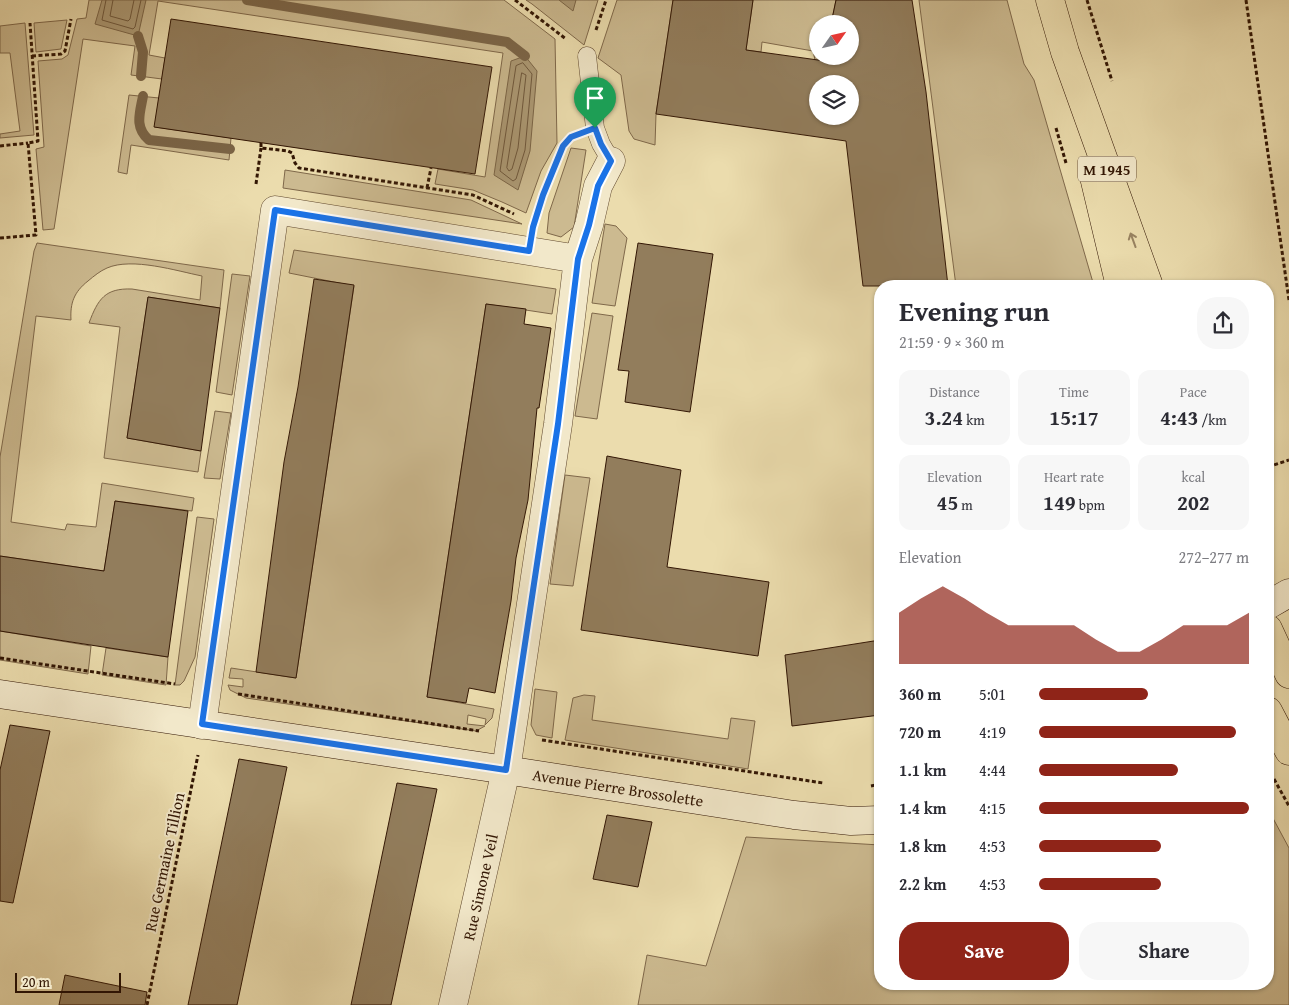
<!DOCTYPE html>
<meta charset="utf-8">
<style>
body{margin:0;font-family:"Gentium Book Plus",serif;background:#f7f7f7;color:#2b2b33;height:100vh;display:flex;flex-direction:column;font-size:19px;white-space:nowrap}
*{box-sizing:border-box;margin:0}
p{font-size:16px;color:#7c7c81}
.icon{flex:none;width:28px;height:28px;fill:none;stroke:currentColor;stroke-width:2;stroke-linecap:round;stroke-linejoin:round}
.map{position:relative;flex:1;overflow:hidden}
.side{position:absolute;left:874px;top:280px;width:400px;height:710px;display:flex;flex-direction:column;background:#fff;border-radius:20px;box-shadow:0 1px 4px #0004}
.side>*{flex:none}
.needle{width:32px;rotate:56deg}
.controls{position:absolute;left:809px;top:15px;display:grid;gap:10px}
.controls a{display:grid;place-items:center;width:50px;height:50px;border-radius:50%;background:#fff;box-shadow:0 1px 4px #0004;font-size:25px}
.scale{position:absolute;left:15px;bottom:12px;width:106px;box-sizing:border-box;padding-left:5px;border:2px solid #321604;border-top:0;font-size:14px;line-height:18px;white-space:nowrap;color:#321604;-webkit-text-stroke:4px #f2e8ca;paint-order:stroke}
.pin{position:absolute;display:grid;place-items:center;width:42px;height:42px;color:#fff;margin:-51px -21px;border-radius:50% 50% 50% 0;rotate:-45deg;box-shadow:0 0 5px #0007}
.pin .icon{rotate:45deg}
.round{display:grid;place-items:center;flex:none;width:52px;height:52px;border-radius:20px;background:#f7f7f7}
.headline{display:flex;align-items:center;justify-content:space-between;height:85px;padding:0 25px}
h1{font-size:28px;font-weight:700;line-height:38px}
.metrics{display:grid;grid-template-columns:repeat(3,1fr);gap:8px;height:85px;padding:5px 25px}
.metrics div{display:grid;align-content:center;border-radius:12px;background:#f7f7f7;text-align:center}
.metrics b{font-size:21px;font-weight:700}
.metrics small{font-size:14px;font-weight:400}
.metrics p{font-size:14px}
.chart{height:140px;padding:10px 25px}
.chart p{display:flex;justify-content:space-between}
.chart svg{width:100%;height:90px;margin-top:5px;fill:#8f2418;opacity:.7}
.button{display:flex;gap:10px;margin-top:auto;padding:10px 25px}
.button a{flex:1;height:58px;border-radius:20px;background:#8f2418;color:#fff;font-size:20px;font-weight:700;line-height:58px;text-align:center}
.button a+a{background:#f7f7f7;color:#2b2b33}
ul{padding:0 25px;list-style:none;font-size:16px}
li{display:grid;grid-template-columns:80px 60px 1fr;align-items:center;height:38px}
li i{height:12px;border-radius:6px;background:#8f2418}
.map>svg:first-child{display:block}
.green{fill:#ccba90;stroke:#7f684a}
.water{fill:#ac9974;stroke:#7b6547}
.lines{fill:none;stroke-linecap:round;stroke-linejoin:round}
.shore{stroke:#6f583c;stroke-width:1}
.stream{stroke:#7b6547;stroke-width:10}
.building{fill:#927d5c;stroke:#321604;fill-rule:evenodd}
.lane-casing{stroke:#60482e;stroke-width:19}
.street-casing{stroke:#60482e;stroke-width:29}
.secondary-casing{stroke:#321604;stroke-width:29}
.primary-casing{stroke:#321604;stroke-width:29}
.path{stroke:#321604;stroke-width:3;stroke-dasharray:4 2.5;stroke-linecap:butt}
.lane{stroke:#f2e8ca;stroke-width:18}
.street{stroke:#f2e8ca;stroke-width:28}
.secondary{stroke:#f2e8ca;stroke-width:28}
.primary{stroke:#ebdcad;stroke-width:28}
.oneway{stroke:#988361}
.route-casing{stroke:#fff;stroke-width:10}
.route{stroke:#1a73e8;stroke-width:6}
.labels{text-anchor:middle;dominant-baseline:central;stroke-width:4;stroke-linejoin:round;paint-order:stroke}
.shield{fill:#f2e8ca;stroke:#6c553f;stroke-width:1}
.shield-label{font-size:15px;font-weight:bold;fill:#321604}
.street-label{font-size:16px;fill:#321604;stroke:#f2e8ca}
</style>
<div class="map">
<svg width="1289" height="1005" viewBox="0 0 1289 1005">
<rect width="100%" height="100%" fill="#ebdcad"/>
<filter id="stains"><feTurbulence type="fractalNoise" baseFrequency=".004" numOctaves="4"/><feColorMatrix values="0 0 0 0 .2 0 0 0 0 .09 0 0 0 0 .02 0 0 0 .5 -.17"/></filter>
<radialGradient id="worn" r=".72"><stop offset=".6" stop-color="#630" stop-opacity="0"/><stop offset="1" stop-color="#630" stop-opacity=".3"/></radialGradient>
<path class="green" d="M89,0H504L555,39L557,143L541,171L526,213L502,202L473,190L435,184L438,169L485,177L503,53L158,1L149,55L165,58L162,79L131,75L135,46L83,39L54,229L43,230L36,149L44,147L38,61L62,59L68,55L77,19L86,18Z
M526,0H598L584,45L532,4Z
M617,0H673L656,114L655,145L634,139L629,131L621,75L598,58Z
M753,0H836L831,24H818V56H836L837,63L815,60L813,51L762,42L761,52L746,50Z
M919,0H1007L1024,64L1034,80L1094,286H956Z
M67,20L61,49L36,52L34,23Z
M25,23L34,135L0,138V134L20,131L10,53H0V26Z
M129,95L159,98L155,127L231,138L229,160L131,145L127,174L118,172Z
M571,148L586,150L574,227L561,237L547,233L549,213Z
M285,170L471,200L522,224L283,188Z
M605,224L616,226L627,238L615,306L592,303Z
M37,243L224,270L220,308L148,297L127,438L201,451L198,472L104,458L120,327L89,323C98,299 105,288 132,289L200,300L202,276C177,271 132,257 107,268C100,271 94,276 88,281C74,292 70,303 71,320L36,316L11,522L65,530L67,524L96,527L102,483L194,498L192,511L115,501L104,571L0,556V457L34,251Z
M294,250L556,289L552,314L486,304L427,697L494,709L492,718L485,725L486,719L468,715L467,724L485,726L476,731L246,698L230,690L228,685L243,687V679L229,678L231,668L296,678L354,286L289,273Z
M232,274L250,276L232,395L216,392Z
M592,313L613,316L597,419L575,416Z
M215,411L231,413L220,479L204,478Z
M565,475L590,478L573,586L550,584Z
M197,517L214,519L195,657L184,681L180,685H175Z
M0,631L91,646L88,674L0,660Z
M106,648L168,657L166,685L102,675Z
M535,689L557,692L552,738L536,735L531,725Z
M584,695L595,696L592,720L728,739L731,718L755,721L748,769L565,740L573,698Z
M1268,809L1289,848V1005H638L647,955L706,966L746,837L880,845V984H1268Z"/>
<path class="water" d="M102,0H146L138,36L95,24Z
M559,0H576L573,11Z
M525,56L537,71L530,151L518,190L494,175L511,61Z"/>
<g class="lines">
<path class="shore" d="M106,0L102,20L133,29L135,27L141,0
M113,0L110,16L128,21L130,19L134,0
M523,63L532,74L525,150L516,179L513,181L500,171L516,66Z
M522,73L526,75L518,148L512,169L509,171L507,168Z"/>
<path class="stream" d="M247,0L507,42L525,56
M138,36L143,52L141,76
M143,96C140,113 134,127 149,140L230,149"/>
</g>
<path class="building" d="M673,0H753L746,50L825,61V56H850V24H831L836,0H912L926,92L948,286H863L846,141L656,114ZM818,84H850V116H818Z
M171,19L492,67L475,174L154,127Z
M638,243L713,254L690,412L625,402L629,371L618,370Z
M314,279L354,285L296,678L256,672L284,462L298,387Z
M148,297L220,308L201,451L127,438Z
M486,304L526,309L524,324L551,328L539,408H537L528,500L516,558L511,601L495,693L469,688L466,703L427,697Z
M607,456L681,470L667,567L769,582L758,656L581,630Z
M115,501L188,511L168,657L0,631V556L104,571Z
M880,640V715L792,726L785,655Z
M10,725L50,731L13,903L0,901V770Z
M239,759L287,767L237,1005H188Z
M397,783L437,789L391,1005H351Z
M607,815L652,822L638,887L593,879Z
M65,975L147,992L145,1005H59Z"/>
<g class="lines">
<defs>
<path id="lane" d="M587,56L595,128L601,144L611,161"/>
<path id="street" d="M578,259L589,225L598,186L611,161
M202,725L275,210L578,259L558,424L506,770L453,1005"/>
<g id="secondary">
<path d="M1268,605L1289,593"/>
<path id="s1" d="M0,694L506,770L794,815L851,821L880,820"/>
</g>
<path id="primary" d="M1050,0L1065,52L1149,286
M1094,177L1120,286
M1268,629L1289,674
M1268,711L1289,751"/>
</defs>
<use href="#lane" class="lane-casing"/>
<use href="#street" class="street-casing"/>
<use href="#secondary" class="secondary-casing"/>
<use href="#primary" class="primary-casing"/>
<path class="path" d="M515,0L566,39
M1087,0L1112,81
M1246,0L1289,300
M596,30L606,0
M32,56L61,54L65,51L71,19
M1056,128L1066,163
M261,143V148L288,151L292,153L295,163L299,168L473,195L514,214
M0,146L28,143
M256,184L261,148
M427,188L431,168
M535,220L543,195L563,146L569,139
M0,238L36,235L28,143L38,141L30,23
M1268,467L1289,460
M0,658L175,684
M238,694L479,731
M542,740L823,783
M1274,779L1289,806
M871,786L880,784
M147,1005L198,755"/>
<use href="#lane" class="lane"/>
<use href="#street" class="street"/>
<use href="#secondary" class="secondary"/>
<use href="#primary" class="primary"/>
</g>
<defs><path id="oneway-shaft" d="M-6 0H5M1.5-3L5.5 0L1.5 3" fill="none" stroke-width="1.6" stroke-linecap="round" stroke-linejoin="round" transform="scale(1.25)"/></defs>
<use class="oneway" href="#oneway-shaft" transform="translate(1133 240) rotate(-110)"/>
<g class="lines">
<defs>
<path id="route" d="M595,128L601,144L611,161L598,186L589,225L578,259L558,424L506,770L202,724L275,210L529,251L533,227L543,195L563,146L571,137Z"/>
</defs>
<use href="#route" class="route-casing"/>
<use href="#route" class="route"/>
</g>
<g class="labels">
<rect class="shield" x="1078" y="156.5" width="58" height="25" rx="4"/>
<g class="shield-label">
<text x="1107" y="169">M 1945</text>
</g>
<g class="street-label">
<text stroke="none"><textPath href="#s1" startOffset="625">Avenue Pierre Brossolette</textPath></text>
<text transform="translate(164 862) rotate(-78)">Rue Germaine Tillion</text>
<text transform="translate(480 887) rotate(-77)">Rue Simone Veil</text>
</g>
</g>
<rect width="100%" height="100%" filter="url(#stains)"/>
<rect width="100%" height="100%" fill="url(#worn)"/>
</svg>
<div class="controls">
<a><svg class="needle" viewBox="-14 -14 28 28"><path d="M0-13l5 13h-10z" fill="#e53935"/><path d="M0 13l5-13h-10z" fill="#7c7c81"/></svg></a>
<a><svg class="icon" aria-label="layers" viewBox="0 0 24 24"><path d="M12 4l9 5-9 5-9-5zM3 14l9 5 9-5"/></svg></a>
</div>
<div class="scale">20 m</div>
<div class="pin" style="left:595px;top:128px;background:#1e9e55"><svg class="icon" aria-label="arrive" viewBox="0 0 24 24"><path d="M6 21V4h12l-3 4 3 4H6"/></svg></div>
<section class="side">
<div class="headline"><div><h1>Evening run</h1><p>21:59 · 9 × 360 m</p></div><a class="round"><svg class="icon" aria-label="share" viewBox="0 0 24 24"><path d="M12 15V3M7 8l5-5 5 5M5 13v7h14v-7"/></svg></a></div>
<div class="metrics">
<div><p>Distance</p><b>3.24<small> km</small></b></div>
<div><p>Time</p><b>15:17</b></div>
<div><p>Pace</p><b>4:43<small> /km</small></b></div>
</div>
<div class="metrics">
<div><p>Elevation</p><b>45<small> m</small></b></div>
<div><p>Heart rate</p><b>149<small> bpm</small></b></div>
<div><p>kcal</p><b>202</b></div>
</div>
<div class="chart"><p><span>Elevation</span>272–277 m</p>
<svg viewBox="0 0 160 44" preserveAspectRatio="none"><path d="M0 44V19L10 12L20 6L30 12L40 19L50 25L60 25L70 25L80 25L90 32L100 38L110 38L120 32L130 25L140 25L150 25L160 19V44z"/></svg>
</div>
<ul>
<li><b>360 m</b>5:01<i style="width:52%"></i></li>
<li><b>720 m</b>4:19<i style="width:94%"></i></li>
<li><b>1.1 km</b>4:44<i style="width:66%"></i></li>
<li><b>1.4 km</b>4:15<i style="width:100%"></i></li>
<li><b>1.8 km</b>4:53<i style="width:58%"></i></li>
<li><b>2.2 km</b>4:53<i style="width:58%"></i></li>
</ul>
<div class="button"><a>Save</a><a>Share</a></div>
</section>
</div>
